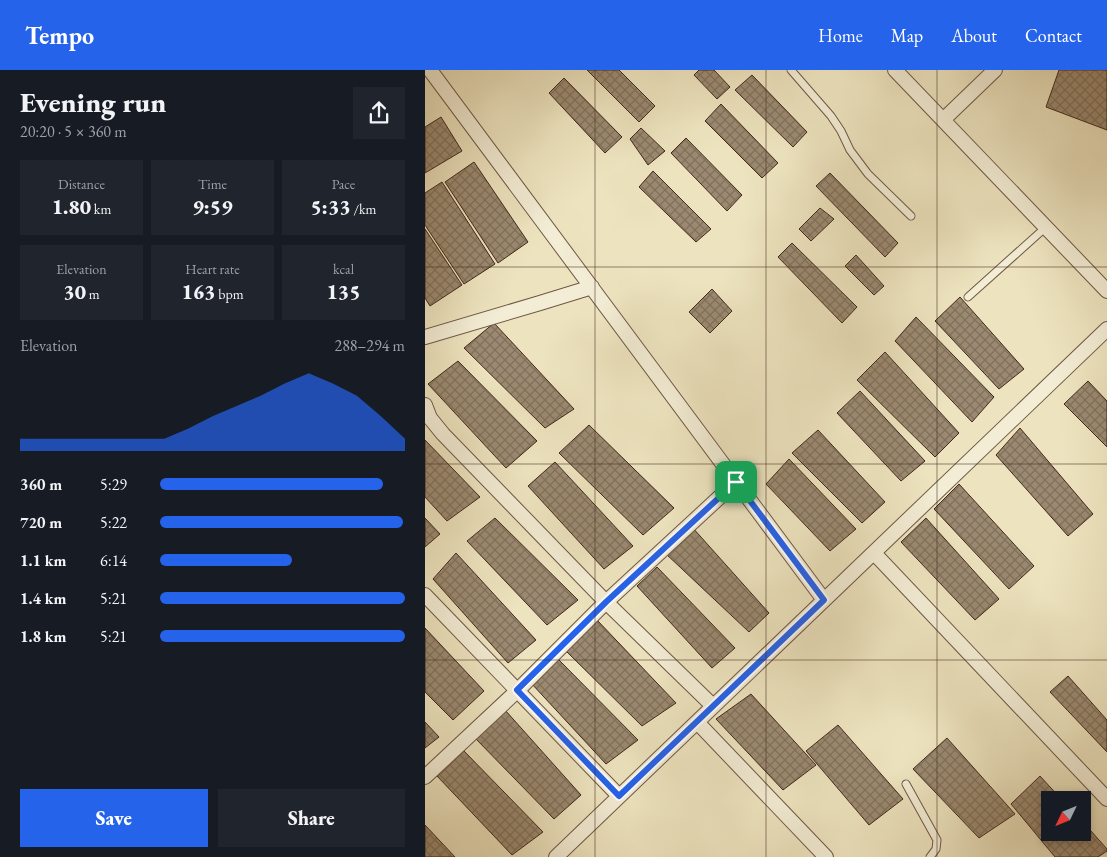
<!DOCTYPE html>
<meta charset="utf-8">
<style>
body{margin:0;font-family:"EB Garamond",serif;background:#20242c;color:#f1f3f6;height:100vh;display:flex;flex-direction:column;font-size:19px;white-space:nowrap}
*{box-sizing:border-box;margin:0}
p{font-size:16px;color:#9ea1a6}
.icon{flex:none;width:28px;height:28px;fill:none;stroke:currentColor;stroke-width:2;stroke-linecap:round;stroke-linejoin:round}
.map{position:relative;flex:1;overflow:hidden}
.sheet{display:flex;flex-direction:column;background:#171b24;width:425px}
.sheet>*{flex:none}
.needle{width:32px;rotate:227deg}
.fabs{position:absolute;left:616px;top:721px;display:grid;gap:10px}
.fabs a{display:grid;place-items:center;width:50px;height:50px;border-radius:0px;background:#171b24;box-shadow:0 2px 8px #0003;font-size:25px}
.pin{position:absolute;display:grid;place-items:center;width:42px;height:42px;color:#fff;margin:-21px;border-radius:10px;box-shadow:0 2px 8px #0006}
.round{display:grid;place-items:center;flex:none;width:52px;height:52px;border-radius:0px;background:#20242c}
.overview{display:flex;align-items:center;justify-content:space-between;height:85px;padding:0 20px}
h1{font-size:28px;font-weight:800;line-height:38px}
.figures{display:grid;grid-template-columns:repeat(3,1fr);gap:8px;height:85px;padding:5px 20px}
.figures div{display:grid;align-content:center;border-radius:0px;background:#20242c;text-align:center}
.figures b{font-size:21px;font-weight:800}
.figures small{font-size:14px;font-weight:400}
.figures p{font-size:14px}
.chart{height:140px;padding:10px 20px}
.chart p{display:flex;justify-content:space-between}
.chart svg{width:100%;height:90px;margin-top:5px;fill:#2563eb;opacity:.7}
.button{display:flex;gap:10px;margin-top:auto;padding:10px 20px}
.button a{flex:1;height:58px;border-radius:0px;background:#2563eb;color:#fff;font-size:20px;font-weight:800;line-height:58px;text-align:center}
.button a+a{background:#20242c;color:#f1f3f6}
ul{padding:0 20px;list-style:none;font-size:16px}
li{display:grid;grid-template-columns:80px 60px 1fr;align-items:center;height:38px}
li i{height:12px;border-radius:6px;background:#2563eb}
header{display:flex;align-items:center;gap:30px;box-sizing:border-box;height:70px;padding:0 25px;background:#2563eb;color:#fff}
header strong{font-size:24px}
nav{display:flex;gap:28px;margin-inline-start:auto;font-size:18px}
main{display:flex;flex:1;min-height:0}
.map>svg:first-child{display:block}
.building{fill:url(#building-cross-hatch);stroke:#43291d}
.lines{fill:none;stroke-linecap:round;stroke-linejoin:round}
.service-casing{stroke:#6e5846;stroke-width:9}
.minor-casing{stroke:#6e5846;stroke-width:16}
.service{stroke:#f3edd5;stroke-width:7}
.minor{stroke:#f3edd5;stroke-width:14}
.route-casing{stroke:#fff;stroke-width:10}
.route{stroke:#2563eb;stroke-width:6}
.grid{fill:none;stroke:#43291d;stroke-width:1;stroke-opacity:0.55}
</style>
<header>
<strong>Tempo</strong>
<nav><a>Home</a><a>Map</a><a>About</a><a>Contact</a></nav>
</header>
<main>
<section class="sheet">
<div class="overview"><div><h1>Evening run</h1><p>20:20 · 5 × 360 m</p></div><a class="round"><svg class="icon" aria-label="share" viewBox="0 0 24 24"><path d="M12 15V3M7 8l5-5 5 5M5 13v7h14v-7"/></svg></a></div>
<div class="figures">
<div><p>Distance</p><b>1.80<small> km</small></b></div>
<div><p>Time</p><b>9:59</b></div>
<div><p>Pace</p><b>5:33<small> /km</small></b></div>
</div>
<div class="figures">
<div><p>Elevation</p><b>30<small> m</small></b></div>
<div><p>Heart rate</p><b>163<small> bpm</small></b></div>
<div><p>kcal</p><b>135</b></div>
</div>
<div class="chart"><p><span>Elevation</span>288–294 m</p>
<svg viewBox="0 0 160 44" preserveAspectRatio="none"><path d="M0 44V38L10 38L20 38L30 38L40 38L50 38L60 38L70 33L80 27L90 22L100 17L110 11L120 6L130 11L140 17L150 27L160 38V44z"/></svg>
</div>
<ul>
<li><b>360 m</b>5:29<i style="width:91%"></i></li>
<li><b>720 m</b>5:22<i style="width:99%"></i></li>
<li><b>1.1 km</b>6:14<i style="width:54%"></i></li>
<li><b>1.4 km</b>5:21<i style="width:100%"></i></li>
<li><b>1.8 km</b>5:21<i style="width:100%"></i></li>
</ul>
<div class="button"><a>Save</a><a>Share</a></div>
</section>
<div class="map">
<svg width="682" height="787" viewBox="0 0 682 787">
<defs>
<pattern id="building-cross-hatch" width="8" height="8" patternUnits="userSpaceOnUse" patternTransform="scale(1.25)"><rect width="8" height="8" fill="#9b8a71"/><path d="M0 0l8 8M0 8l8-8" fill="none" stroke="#80715c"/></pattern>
</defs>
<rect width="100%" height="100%" fill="#ede4bf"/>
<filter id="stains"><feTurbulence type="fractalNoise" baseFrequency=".004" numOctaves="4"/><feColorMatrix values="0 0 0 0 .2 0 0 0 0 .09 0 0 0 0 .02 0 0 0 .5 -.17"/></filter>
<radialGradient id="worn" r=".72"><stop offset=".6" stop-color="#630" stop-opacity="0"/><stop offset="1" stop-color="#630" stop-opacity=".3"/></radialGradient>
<path class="building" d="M162,0H194L230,36L214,52Z
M274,0H289L305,17L292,29L269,5Z
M634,0H682V60L621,37Z
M327,5L382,62L368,77L310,20Z
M139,8L197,67L180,83L124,23Z
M296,34L353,93L337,108L280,51Z
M16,47L37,81L0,103V57Z
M216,58L240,81L223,95L205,69Z
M261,68L317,125L302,141L246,83Z
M49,92L103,172L73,193L20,112Z
M228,101L286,159L271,172L214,117Z
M405,103L473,173L460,187L391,116Z
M17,112L70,194L39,214L0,155V123Z
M395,138L409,149L386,171L374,159Z
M0,159L37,215L5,236L0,228Z
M367,173L432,237L417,253L353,187Z
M431,185L459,216L449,225L420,196Z
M287,219L307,241L285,263L264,242Z
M535,227L599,299L574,319L510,251Z
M491,247L569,327L547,352L470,271Z
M69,253L149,339L120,358L39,278Z
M460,282L534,363L510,387L432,310Z
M33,291L112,371L81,398L3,314Z
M663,311L682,331V377L639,334Z
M435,321L500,391L476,411L412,343Z
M164,355L249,438L218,465L134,383Z
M595,358L668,444L643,466L571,385Z
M393,360L460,432L437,453L367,383Z
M0,370L55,427L22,451L0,427Z
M364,389L431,459L405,481L341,414Z
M130,392L208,476L179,499L103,416Z
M534,414L609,496L584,519L509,439Z
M0,448L15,464L0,477Z
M70,448L153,530L122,555L42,471Z
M501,448L574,529L550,550L476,472Z
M267,457L344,543L324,562L240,483Z
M31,483L111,570L83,593L8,509Z
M232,497L310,578L287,598L212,516Z
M172,550L251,633L217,656L140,580Z
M0,558L59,621L28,650L0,622Z
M133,589L213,670L181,694L106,613Z
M643,606L682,650V682L625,622Z
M326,624L391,695L358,720L291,649Z
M80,640L156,725L129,749L50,668Z
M0,652L14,667L0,678Z
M413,655L478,729L444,755L381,681Z
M522,668L590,744L554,768L488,699Z
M38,680L118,762L87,785L12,706Z
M615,706L637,730H625V762H658V752L682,779V781L673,787H630L586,734Z
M0,755L30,787H0Z"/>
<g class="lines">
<defs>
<path id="service" d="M366,0L406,46L416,61L425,80L443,104L486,146
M543,227L621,157
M481,714L512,770L511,779L505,787"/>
<path id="minor" d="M5,0L399,530
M470,0L682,221
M518,50L570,0
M0,267L115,233L167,217
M0,335L5,348L18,364L181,532L288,636
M449,483L682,729
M0,525L194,726
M272,652L401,787
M0,707L92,621L181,532L311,412
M131,787L682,259"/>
</defs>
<use href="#service" class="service-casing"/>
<use href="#minor" class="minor-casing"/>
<use href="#service" class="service"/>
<use href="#minor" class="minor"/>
</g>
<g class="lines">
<defs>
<path id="route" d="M311,412L399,530L194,726L92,620L181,532Z"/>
</defs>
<use href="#route" class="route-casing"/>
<use href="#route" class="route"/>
</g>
<path class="grid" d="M170,0V787M341,0V787M512,0V787M0,197H682M0,394H682M0,590H682"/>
<rect width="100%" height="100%" filter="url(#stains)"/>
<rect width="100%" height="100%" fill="url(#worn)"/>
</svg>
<div class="fabs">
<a><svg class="needle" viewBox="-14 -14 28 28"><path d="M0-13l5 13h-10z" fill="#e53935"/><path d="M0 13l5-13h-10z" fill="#9ea1a6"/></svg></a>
</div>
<div class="pin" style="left:311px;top:412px;background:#1e9e55"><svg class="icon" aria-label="arrive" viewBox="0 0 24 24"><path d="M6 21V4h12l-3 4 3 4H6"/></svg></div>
</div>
</main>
